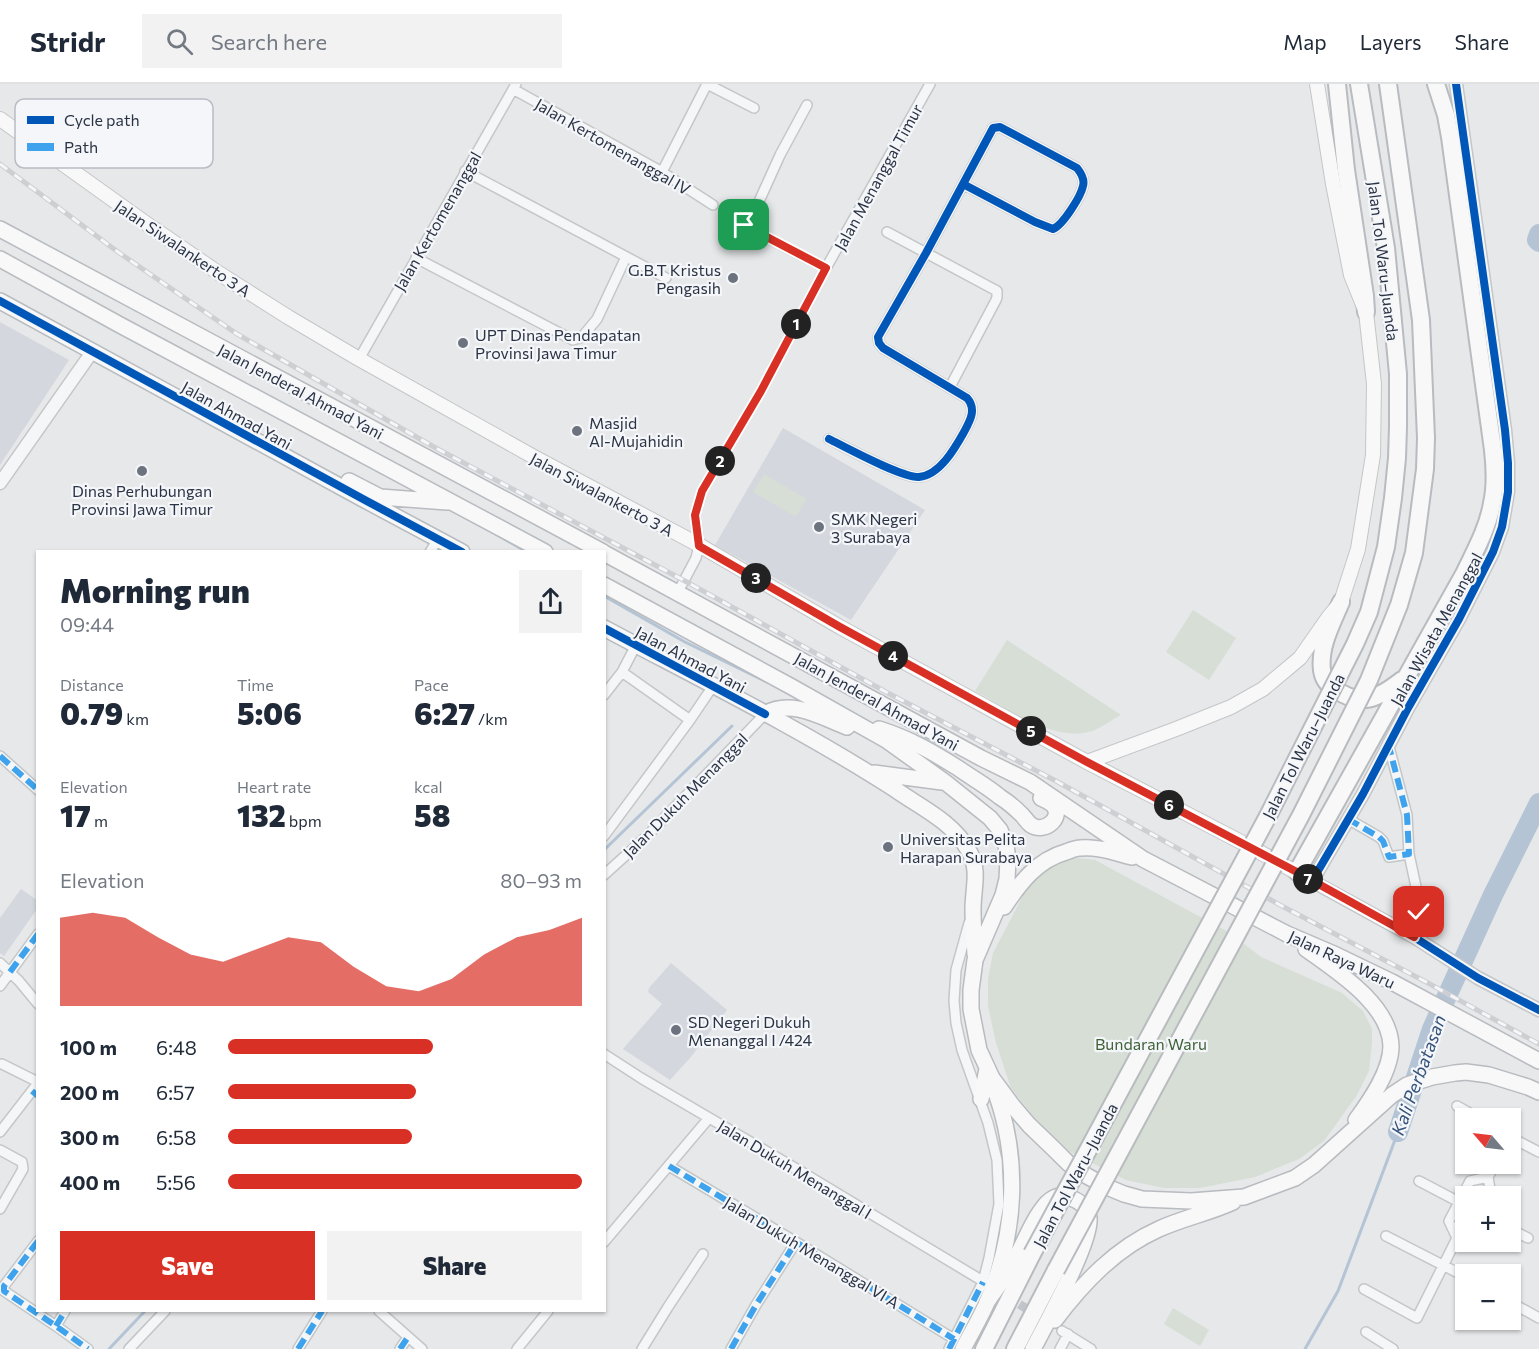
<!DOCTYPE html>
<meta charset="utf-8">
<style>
body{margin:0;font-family:Commissioner,sans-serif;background:#f2f2f3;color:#1f2937;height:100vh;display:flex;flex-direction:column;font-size:22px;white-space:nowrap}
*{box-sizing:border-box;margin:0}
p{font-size:20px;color:#747a83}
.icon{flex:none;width:33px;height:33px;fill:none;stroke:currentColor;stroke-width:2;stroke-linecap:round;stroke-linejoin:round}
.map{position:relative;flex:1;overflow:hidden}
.details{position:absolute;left:36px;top:466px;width:570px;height:762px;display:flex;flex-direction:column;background:#fff;border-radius:0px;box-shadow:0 2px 4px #0004}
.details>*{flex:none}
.needle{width:39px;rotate:298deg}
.fabs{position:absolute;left:1455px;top:1024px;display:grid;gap:12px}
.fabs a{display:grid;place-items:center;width:66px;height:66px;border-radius:0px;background:#fff;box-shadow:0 2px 4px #0004;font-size:30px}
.pin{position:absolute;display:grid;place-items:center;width:51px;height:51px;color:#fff;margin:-26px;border-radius:12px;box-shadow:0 3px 9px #0006}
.km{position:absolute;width:30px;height:30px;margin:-15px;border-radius:50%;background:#222;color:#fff;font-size:16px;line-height:30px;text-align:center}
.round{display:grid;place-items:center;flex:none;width:63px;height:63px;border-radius:0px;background:#f2f2f3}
.summary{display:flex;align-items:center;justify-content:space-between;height:102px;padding:0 24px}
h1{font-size:33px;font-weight:800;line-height:45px}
.metrics{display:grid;grid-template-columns:repeat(3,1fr);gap:9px;height:102px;padding:6px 24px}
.metrics div{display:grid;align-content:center}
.metrics b{font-size:30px;font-weight:800}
.metrics small{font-size:16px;font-weight:400}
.metrics p{font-size:16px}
.chart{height:168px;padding:12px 24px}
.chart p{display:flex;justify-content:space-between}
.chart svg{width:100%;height:108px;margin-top:6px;fill:#d93025;opacity:.7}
.button{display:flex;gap:12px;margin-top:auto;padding:12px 24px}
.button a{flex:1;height:69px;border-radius:0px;background:#d93025;color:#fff;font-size:24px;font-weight:800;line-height:69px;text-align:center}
.button a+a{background:#f2f2f3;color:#1f2937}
ul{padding:0 24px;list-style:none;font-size:20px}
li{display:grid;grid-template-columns:96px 72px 1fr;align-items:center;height:45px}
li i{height:15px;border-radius:8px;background:#d93025}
header{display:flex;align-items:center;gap:36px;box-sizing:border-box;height:84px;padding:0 30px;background:#fff;border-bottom:2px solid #e0e1e3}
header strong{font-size:28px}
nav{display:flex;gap:33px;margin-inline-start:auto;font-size:21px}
.search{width:420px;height:54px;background:#f2f2f3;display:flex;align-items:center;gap:15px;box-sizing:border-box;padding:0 21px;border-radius:0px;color:#747a83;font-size:22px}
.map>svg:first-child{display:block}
.built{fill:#d4d7dd}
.green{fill:#d6ded6}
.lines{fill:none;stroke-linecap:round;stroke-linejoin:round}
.stream{stroke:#b4c4d5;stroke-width:3}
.river{stroke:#b4c4d5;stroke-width:20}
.minor-tunnel{stroke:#c1c4c9;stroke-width:9;stroke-dasharray:9 4.5;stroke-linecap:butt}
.minor-casing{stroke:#c4c6c8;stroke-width:12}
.tertiary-casing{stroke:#c4c6c8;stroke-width:15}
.secondary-casing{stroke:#c4c6c8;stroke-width:16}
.trunk-casing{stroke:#b8bbbf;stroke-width:18}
.motorway-casing{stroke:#b8bbbf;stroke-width:20}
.minor{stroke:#f5f6f7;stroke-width:9}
.tertiary{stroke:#f5f6f7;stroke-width:12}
.secondary{stroke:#f8f8f8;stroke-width:14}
.trunk{stroke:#f8f8f8;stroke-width:15}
.motorway{stroke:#f8f8f8;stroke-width:16}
.rail-casing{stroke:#cecfd2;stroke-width:5}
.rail{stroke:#f4f6f9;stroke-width:3;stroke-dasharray:9;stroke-linecap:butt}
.motorway-bridge-casing{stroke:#b8bbbf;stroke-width:20;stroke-linecap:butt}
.motorway-bridge{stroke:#f8f8f8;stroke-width:16}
.quiet{stroke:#3ea3ec;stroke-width:6;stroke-dasharray:12 6;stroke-linecap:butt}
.cycleway-casing{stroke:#f4f6f9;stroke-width:11}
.cycleway{stroke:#0057b8;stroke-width:8}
.route-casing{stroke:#fff;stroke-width:12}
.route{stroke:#d93025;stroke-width:8}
.poi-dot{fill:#6c737f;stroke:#f4f6f9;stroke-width:2}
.labels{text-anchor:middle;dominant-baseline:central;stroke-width:4.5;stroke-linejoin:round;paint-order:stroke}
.street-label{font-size:16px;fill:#2b3445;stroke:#f4f6f9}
.poi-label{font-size:16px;fill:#2b3445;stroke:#f4f6f9;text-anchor:start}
.park-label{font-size:16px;fill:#3f6138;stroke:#f4f6f9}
.water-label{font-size:18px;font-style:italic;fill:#34527a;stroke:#f4f6f9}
.key{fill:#f4f6f9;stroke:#b8bcc3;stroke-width:1.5}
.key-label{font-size:16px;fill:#2b3445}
</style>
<header>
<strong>Stridr</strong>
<div class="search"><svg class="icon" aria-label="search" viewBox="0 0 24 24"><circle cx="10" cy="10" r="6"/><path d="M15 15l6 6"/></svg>Search here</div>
<nav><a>Map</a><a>Layers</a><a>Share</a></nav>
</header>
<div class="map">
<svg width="1539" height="1265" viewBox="0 0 1539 1265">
<rect width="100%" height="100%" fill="#e6e8ea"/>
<path class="built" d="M0,238L69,276L0,381Z
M783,344L925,426L851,536L715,461Z
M21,805L37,816V825L4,872L0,869V834Z
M671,879L727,926L690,974L670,996L623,965L662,920L648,908L649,904Z"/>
<path class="green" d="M764,390L807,415L796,433L753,408Z
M1193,526L1236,554L1209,596L1166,568Z
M1007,556L1121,631C1111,636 1099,646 1088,648C1051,657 1007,624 975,607Z
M1078,774L1095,776L1230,849L1261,873L1342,909L1363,927L1372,945V959L1369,987L1357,1011L1324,1057L1299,1075L1255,1093L1200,1104H1164L1126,1096L1070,1068L1037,1037L1011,1004L996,959L988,922V895L993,869L1028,802L1044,787L1060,777Z
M1173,1224L1209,1246L1200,1262L1164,1240Z"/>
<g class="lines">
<path class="stream" d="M494,449L527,468
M604,512L685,558L767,598
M604,766L732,642
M109,1265L145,1227
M1305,1265L1338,1207L1398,1048"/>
<path class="river" d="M1539,150L1537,156L1539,158
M1398,1048L1432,945L1493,811L1539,719"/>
<path class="minor-tunnel" d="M1008,1213L1035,1230"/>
<defs>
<path id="minor" d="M513,5L662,88L713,121
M465,87L666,194
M662,88L707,0L754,24
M737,138L826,184
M747,144L780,71L807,21
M887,148L997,207V213L996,216L950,303
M416,174L573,256L582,253L597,235L626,173
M359,275L516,0
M829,355C847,364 902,394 919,393C940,391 955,364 964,348C970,337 977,325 967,314L883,264L879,259L878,253L926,169L992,46L993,44L1000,43L1077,84C1081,89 1085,95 1083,102C1081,112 1063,141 1053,145L1035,138L963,100
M430,468L438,455
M678,508L696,474L699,461L695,431L702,407L761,307L826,184L930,0
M622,588L636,561
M604,611L622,588L690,636
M1388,659L1407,731L1409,770L1418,812L1419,828V841L1414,853
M0,672L38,706
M1348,735L1379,753L1383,757L1389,773L1409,770
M604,752L690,636L713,602
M604,791L646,753L765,630
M0,879L19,897L38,920
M0,902L38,850
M604,970L641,994L800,1087L986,1199
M2,980L38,998
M1457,1022L1480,1035
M0,1048L38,999
M1510,1053L1539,1068
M0,1066L22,1078L23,1085L0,1125
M669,1082L796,1158L954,1255
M1419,1097L1459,1118
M1486,1113L1490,1105L1488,1093L1495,1080
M1510,1145L1528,1154
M1386,1152L1466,1193
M1457,1154L1449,1137L1470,1097L1488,1093
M38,1157L4,1202V1207L56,1242L88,1265
M604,1158L709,1034
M1364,1205L1417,1234L1457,1154L1466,1147
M1510,1218L1539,1234
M379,1227L422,1265
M56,1242L65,1227
M1062,1247L1091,1265
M1366,1248L1393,1265
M129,1265L165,1227
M298,1265L322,1227
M400,1265L408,1253
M517,1265L548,1227
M642,1265L668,1223L703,1170
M731,1265L756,1221L796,1158
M949,1265L983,1198L989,1174L999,1120L997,1076L988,1039L962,966L956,939L954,917L956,886L969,839
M1060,1265L1068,1250"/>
<path id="tertiary" d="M1456,0L1505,346L1508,379V408L1502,443L1493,468L1459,535L1408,624L1363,710L1312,797L1414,853L1478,894L1539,926
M0,399L92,268"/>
<path id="secondary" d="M0,35L144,138L217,188L288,233L359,275L534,373L699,461L840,543L1087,678L1243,759L1312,797
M1087,678L1176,645L1231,623L1263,605L1300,574L1328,534L1341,518L1358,465L1373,371L1374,300L1366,228L1351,191L1333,100L1317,0"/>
<path id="trunk" d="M0,145L603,468
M0,175L120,241L545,468
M0,217L363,415L462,468
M349,397L380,413L447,418
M604,469L981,674L1030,698L1143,775L1287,850L1336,871L1392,898L1539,977
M604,501L792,603L886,656L945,698L990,734L1000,746L1006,761L1008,776L1007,795L1003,811L975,876L971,906V925L979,966L992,994L1012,1021L1029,1041L1055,1066L1068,1079L1087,1092L1107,1103L1124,1110L1142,1115L1191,1117L1244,1113L1295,1094L1314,1081L1392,1011L1407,1001L1432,993L1455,989L1466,988L1489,991L1528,1003L1539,1008
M604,544C702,596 803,646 896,706C922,724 953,738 969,767C980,786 973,804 973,825C973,840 974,855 975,870
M765,630C791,614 823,634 847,643
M879,645C910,655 931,667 958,684C972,694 987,702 1000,713C1008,718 1015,724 1022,731C1025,734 1027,738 1031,741C1045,750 1064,733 1053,721C1050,718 1045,716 1041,714
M874,689L942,698
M1004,823C1020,799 1037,776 1066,768C1071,766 1076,764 1080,764C1097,762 1116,769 1132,773
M1306,865C1336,887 1390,920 1391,962C1391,987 1370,1017 1356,1036
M981,1015L987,985
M987,1218C995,1206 1004,1195 1011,1183C1023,1163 1031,1137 1047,1119C1053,1113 1059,1110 1068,1113C1078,1116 1088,1123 1089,1134C1092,1157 1046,1240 1033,1265
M1055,1236C1083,1199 1116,1164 1159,1145C1183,1134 1209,1129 1233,1118
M963,1265C971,1249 981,1233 988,1216C1016,1149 1020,1077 996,1009"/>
<path id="motorway" d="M1337,0L1346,86L1365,212L1366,228
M1359,0L1386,164L1398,290V343
M1388,0L1421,236L1426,354
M1341,518C1332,539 1319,563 1322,586C1323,594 1328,601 1335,605C1361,624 1379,614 1402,596
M1297,788L1464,490C1475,467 1488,444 1492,419C1496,402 1495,384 1493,366L1450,53L1446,31L1436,0
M984,1265L1032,1170
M1015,1265L1056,1186"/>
</defs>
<use href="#minor" class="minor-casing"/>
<use href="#tertiary" class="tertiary-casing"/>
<use href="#secondary" class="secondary-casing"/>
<use href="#trunk" class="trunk-casing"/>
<use href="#motorway" class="motorway-casing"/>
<use href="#minor" class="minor"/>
<use href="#tertiary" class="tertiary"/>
<use href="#secondary" class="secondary"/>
<use href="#trunk" class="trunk"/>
<use href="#motorway" class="motorway"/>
<defs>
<path id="rail" d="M0,80L118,168L237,250L434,363L685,497L886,608L1056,697L1280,821L1428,899L1539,960"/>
</defs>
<use href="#rail" class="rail-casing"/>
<use href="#rail" class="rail"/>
<defs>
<path id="motorway-bridge" d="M1032,1170L1268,732L1355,560L1369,528L1386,463L1393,414L1397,374L1398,343
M1056,1186L1301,731L1369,596L1399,521L1414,469L1425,385L1426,354"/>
</defs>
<use href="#motorway-bridge" class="motorway-bridge-casing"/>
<use href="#motorway-bridge" class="motorway-bridge"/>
<path class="quiet" d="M0,672L38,706
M1348,735L1379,753L1383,757L1389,773L1409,770L1407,731L1388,659
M10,888L38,850
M32,1007L38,1012
M669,1082L796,1158L954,1255
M38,1157L4,1202V1207L56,1242L88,1265
M56,1242L65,1227
M298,1265L322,1227
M400,1265L408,1253
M731,1265L756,1221L796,1158
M949,1265L983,1198"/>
<defs>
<path id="cycleway" d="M1456,0L1505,346L1508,379V408L1502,443L1493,468L1459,535L1408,624L1363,710L1312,797L1414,853L1478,894L1539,926
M0,217L363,415L462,468
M829,355C847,364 902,394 919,393C940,391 955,364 964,348C970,337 977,325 967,314L883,264L879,259L878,253L926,169L992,46L993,44L1000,43L1077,84C1081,89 1085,95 1083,102C1081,112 1063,141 1053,145L1035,138L963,100
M604,544L765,630"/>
</defs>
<use href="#cycleway" class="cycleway-casing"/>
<use href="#cycleway" class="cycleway"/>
</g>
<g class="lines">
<defs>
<path id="route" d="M744,141L826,184L761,307L702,407L695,431L699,462L840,543L1087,678L1295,787L1414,853L1419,841V828"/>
</defs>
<use href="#route" class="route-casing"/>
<use href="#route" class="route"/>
</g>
<g class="poi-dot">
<circle cx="733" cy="194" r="6"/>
<circle cx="463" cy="259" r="6"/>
<circle cx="577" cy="347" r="6"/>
<circle cx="142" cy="387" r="6"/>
<circle cx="819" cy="443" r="6"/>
<circle cx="888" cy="763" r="6"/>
<circle cx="676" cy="946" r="6"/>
</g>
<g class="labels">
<g class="street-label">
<text transform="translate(613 62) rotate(30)">Jalan Kertomenanggal IV</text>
<text transform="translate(878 93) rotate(-61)">Jalan Menanggal Timur</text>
<text transform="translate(437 137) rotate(-60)">Jalan Kertomenanggal</text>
<text transform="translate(183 164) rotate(34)">Jalan Siwalankerto 3 A</text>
<text transform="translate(1384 177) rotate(83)">Jalan Tol Waru–Juanda</text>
<text transform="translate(301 307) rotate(28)">Jalan Jenderal Ahmad Yani</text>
<text transform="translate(237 331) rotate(29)">Jalan Ahmad Yani</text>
<text transform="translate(602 410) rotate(28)">Jalan Siwalankerto 3 A</text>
<text transform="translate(1436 545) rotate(-61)">Jalan Wisata Menanggal</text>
<text transform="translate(691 575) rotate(28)">Jalan Ahmad Yani</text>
<text transform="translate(877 617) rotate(29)">Jalan Jenderal Ahmad Yani</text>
<text transform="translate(1303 662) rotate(-63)">Jalan Tol Waru–Juanda</text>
<text transform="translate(685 711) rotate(-45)">Jalan Dukuh Menanggal</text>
<text transform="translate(1342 875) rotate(25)">Jalan Raya Waru</text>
<text transform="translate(795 1085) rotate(31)">Jalan Dukuh Menanggal I</text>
<text transform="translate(1075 1091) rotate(-62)">Jalan Tol Waru–Juanda</text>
<text transform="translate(812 1168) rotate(31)">Jalan Dukuh Menanggal VI A</text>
</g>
<g class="poi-label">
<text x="721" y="185" text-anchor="end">G.B.T Kristus<tspan x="721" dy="18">Pengasih</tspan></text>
<text x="475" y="250">UPT Dinas Pendapatan<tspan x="475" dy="18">Provinsi Jawa Timur</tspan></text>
<text x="589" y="338">Masjid<tspan x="589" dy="18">Al-Mujahidin</tspan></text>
<text x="142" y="406" text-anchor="middle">Dinas Perhubungan<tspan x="142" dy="18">Provinsi Jawa Timur</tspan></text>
<text x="831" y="434">SMK Negeri<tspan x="831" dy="18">3 Surabaya</tspan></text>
<text x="900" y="754">Universitas Pelita<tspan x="900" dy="18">Harapan Surabaya</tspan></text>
<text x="688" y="937">SD Negeri Dukuh<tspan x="688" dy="18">Menanggal I /424</tspan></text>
</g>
<g class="park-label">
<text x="1151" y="959">Bundaran Waru</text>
</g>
<g class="water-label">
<text transform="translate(1418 991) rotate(-70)">Kali Perbatasan</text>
</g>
</g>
<rect x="15" y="15" width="198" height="69" rx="9" class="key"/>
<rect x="27" y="32" width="27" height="8" fill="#0057b8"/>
<rect x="27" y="59" width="27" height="8" fill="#3ea3ec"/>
<g class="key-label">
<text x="64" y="42">Cycle path</text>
<text x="64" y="69">Path</text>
</g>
</svg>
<div class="fabs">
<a><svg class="needle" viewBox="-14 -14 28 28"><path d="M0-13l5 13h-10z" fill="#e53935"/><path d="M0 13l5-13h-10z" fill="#747a83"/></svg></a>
<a>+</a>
<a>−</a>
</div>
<div class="pin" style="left:744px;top:141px;background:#1e9e55"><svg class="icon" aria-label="arrive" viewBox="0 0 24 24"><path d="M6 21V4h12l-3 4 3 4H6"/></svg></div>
<div class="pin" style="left:1419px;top:828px;background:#d93025"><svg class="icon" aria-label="check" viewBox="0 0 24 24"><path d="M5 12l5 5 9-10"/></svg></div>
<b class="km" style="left:796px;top:240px">1</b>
<b class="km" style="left:720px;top:377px">2</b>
<b class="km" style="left:756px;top:494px">3</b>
<b class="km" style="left:893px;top:572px">4</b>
<b class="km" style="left:1031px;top:647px">5</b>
<b class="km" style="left:1169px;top:721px">6</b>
<b class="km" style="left:1308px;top:795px">7</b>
<section class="details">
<div class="summary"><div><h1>Morning run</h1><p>09:44</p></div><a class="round"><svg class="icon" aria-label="share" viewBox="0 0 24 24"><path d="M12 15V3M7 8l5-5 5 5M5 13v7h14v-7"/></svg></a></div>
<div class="metrics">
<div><p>Distance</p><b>0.79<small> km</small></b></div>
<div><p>Time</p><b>5:06</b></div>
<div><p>Pace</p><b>6:27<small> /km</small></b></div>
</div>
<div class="metrics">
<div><p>Elevation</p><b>17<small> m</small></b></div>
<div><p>Heart rate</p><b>132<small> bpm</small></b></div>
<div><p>kcal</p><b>58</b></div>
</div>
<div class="chart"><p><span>Elevation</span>80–93 m</p>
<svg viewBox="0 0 160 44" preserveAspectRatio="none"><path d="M0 44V8L10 6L20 8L30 16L40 23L50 26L60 21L70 16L80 18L90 28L100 36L110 38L120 33L130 23L140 16L150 13L160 8V44z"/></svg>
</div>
<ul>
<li><b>100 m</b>6:48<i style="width:58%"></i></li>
<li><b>200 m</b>6:57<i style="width:53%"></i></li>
<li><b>300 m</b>6:58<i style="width:52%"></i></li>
<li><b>400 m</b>5:56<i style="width:100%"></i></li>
</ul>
<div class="button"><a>Save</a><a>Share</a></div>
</section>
</div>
